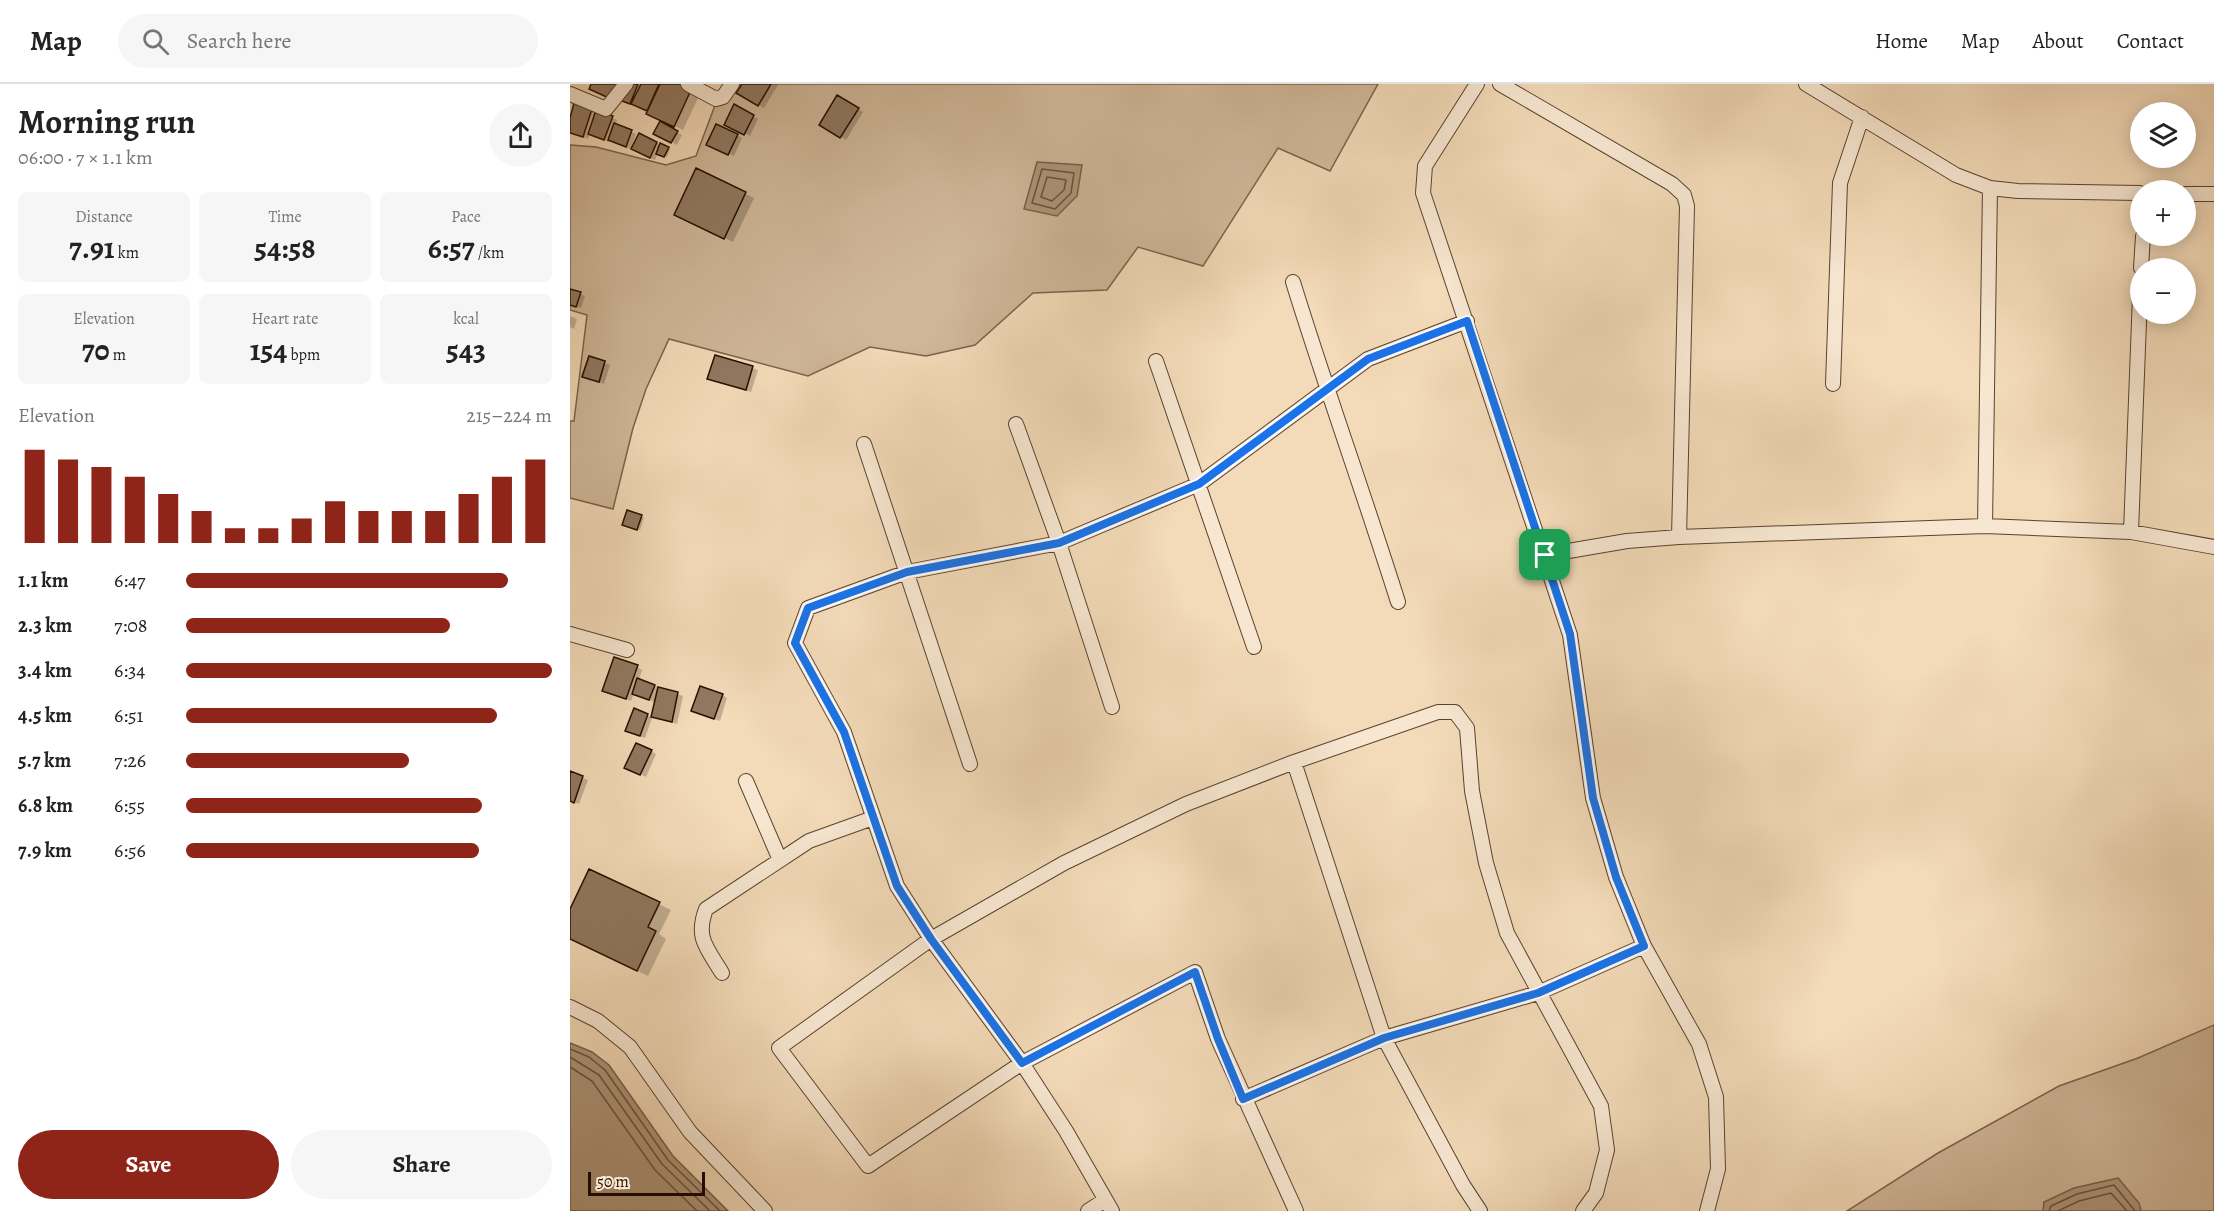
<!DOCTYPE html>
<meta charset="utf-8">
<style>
body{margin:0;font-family:Alegreya,serif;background:#f6f6f6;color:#222;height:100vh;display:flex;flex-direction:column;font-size:22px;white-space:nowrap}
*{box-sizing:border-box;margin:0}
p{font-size:20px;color:#767676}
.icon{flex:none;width:33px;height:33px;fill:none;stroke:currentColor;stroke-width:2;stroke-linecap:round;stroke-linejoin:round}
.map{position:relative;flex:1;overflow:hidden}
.panel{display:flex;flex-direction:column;background:#fff;width:570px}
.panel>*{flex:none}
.fabs{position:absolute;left:1560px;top:18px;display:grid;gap:12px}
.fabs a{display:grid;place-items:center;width:66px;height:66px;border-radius:50%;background:#fff;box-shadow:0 3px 15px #0003;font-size:30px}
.scale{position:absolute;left:18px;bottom:15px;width:117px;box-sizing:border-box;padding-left:6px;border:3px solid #270f00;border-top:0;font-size:16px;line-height:21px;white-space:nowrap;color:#270f00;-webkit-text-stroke:4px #f7e7d1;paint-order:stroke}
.pin{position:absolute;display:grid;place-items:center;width:51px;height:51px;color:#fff;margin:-26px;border-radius:12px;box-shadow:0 3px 9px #0006}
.round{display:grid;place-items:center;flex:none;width:63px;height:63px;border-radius:32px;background:#f6f6f6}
.headline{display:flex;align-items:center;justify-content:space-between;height:102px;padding:0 18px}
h1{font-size:33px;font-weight:600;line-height:45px}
.stats{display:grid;grid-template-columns:repeat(3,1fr);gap:9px;height:102px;padding:6px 18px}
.stats div{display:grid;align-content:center;border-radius:9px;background:#f6f6f6;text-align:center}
.stats b{font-size:30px;font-weight:600}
.stats small{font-size:16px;font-weight:400}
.stats p{font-size:16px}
.chart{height:168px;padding:12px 18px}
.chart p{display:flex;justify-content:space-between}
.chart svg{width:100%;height:108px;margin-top:6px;stroke:#8f2418;stroke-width:6}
.action{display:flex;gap:12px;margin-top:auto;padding:12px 18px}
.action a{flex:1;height:69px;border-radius:36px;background:#8f2418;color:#fff;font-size:24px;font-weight:600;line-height:69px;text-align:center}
.action a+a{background:#f6f6f6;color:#222}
ul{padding:0 18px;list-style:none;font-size:20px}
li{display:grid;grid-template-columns:96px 72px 1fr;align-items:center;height:45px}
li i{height:15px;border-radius:8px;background:#8f2418}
header{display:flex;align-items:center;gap:36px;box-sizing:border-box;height:84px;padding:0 30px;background:#fff;border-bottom:2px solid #e0e0e0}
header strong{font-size:28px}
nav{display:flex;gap:33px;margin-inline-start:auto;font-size:21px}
.search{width:420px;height:54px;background:#f6f6f6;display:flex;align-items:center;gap:15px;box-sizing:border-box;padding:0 21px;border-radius:33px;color:#767676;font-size:22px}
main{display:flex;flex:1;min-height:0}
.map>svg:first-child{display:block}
.green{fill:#d0b799;stroke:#7c634c;stroke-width:1.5;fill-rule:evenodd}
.water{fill:#ae9579;stroke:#785f49;stroke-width:1.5}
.shadow{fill:#0003}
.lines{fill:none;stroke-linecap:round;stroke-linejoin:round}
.shore{stroke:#6a523c;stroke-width:1.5}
.building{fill:#917960;stroke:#270f00;stroke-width:1.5}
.minor-casing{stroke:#5a422e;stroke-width:16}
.minor{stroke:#f7e7d1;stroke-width:14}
.route-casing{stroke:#fff;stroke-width:12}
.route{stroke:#1a73e8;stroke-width:8}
</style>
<header>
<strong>Map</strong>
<div class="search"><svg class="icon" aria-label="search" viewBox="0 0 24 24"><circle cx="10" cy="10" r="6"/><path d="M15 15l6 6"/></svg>Search here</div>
<nav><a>Home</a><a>Map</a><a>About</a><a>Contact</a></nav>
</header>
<main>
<section class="panel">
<div class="headline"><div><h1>Morning run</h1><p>06:00 · 7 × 1.1 km</p></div><a class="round"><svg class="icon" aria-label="share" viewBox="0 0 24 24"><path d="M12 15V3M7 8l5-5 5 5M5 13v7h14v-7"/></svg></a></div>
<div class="stats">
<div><p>Distance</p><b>7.91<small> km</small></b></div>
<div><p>Time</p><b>54:58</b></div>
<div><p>Pace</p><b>6:57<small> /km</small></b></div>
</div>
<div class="stats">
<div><p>Elevation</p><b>70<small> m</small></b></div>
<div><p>Heart rate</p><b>154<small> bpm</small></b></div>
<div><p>kcal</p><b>543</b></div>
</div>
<div class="chart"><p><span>Elevation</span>215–224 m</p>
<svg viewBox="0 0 160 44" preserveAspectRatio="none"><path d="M5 44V6M15 44V10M25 44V13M35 44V17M45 44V24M55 44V31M65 44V38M75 44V38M85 44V34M95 44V27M105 44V31M115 44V31M125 44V31M135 44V24M145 44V17M155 44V10"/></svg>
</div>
<ul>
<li><b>1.1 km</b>6:47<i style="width:88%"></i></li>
<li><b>2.3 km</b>7:08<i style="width:72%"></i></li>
<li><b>3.4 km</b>6:34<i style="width:100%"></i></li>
<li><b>4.5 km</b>6:51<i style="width:85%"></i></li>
<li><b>5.7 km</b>7:26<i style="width:61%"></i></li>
<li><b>6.8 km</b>6:55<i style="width:81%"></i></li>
<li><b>7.9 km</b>6:56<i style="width:80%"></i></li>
</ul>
<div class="action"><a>Save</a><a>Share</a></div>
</section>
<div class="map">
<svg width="1644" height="1127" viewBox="0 0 1644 1127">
<rect width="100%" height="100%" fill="#f3dab8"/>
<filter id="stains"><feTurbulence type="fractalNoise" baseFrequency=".00333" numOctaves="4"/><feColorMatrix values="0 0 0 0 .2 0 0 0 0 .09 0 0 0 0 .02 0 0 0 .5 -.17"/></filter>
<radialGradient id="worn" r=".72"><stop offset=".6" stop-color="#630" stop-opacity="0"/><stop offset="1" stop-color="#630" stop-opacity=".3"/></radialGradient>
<path class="green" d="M153,0H808L760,87L708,64L633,182L568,163L537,206L463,209L405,261L356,272L300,263L238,292L99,255L76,305L63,344L43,425L0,414V337H4L17,231L0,226V61L26,63L96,81L126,72ZM19,272L35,277L29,298L12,292Z
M1644,941V1127H1277L1368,1069L1489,1002L1568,974Z"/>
<path class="water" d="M467,78L512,81L507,112L487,132L454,125Z
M0,959L22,968L39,981L103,1072L158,1127H0Z
M1548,1094L1569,1119L1571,1127H1473L1474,1118L1504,1104Z"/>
<path class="shadow" d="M61,0H110L130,10L113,46L54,17Z
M174,0H206L208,1L194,24L169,9Z
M268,13L293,28L276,56L251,41Z
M165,22L188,35L180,52L156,40Z
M21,26L42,34L47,36L46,41L66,50L62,61L64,62L69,51L100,65L97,73L88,69L85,76L40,56L39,58L20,50L18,55L0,48V37Z
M90,39L112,51L107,61L85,49Z
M167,51L172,54L164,72L143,63Z
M126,86L184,114L163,158L114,135Z
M0,206L15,212L11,224L0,221Z
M0,232L7,235L4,245L0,243Z
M146,272L188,286L181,308L139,294Z
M20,274L40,281L34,300L14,292Z
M58,428L74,434L70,446L56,441Z
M67,583L72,586L69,596L113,612L107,640L83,633L86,619L64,609L61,617L39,609Z
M152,611L157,614L150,637L123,627Z
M77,631L82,634L75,654L62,649Z
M81,667L86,670L76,693L62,686Z
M0,689L18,696L9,720L0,717Z
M20,787L101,826L89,850L96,855L78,892L0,855V828Z"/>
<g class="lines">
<path class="shore" d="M472,85L504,89L501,109L485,125L462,119Z
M477,93L496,96L494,106L482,117L471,113Z
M0,965L19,973L35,986L98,1076L150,1127
M0,973L29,991L92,1080L140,1127
M0,983L22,997L85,1086L127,1127
M1479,1127L1481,1122L1507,1110L1544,1101L1565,1127
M1488,1127L1509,1117L1541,1109L1557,1127"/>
</g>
<path class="building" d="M21,0H47L41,15L19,5Z
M59,0H68L60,20L52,17Z
M71,0H89L77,27L61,20Z
M90,0H113L122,4L104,43L76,30Z
M172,0H201L188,22L166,9Z
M267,11L289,24L270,54L249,41Z
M4,19L22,25L13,53L0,49V34Z
M164,20L184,31L174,51L154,41Z
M26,26L43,32L34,56L18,50Z
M90,37L108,47L101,59L83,50Z
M44,39L62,46L56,63L38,56Z
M146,40L168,50L158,71L136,61Z
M69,49L87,58L80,74L61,65Z
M90,59L99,63L94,73L86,70Z
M126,84L176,108L154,155L104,131Z
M0,205L11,208L6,223L0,221Z
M145,271L183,282L176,306L137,295Z
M19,272L35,277L29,298L12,293Z
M57,426L72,431L67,446L52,441Z
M44,573L68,581L56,615L32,607Z
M67,594L85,601L79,616L62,610Z
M130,602L153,610L144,635L121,627Z
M88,603L108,608L102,638L81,633Z
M64,624L78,630L70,652L55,647Z
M66,659L82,666L70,691L54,684Z
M0,687L13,692L4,719L0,717Z
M19,785L90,818L78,843L86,847L67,887L0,855V825Z"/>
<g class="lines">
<defs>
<path id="minor" d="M118,0L146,15L153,13L162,0
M907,0L855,82L853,109L1000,551L1023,714L1046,793L1074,862L1129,960L1146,1013L1148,1085L1137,1127
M930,0L1102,100L1114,111L1117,122L1109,453
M1236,0L1386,91L1420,104L1448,107L1570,109
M0,10L36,25L56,0
M1616,110H1644
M1571,184L1573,152
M723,198C756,305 794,410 828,518
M586,277L684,563
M1263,300L1270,99L1292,33
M446,340L489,459L542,623
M294,360L400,680
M1415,442L1420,104
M1561,448L1570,211
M975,471L1057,457L1109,453L1415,442L1561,448L1644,463
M0,550L57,566
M724,678L814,954L893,1101L910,1127
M176,697L210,776
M152,889C137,864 125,854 136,825L239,757L303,734
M0,923L28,937L60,963L120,1048L195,1127
M673,1015L814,954L968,909L1074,862
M518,1127L535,1116
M542,1127L496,1047L452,979L361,855L327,802L274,648L225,559L238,524L337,488L489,459L629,400L798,275L897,237
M726,1127L648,955L625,888L452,979L298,1082L209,964L361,855L494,779L616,720L724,678L868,628H885L897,644L902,707L916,779L937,849L1031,1022L1037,1066L1026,1109L1013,1127"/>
</defs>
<use href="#minor" class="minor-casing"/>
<use href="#minor" class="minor"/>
</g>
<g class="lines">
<defs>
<path id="route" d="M897,237L1000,550L1023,714L1046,793L1074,862L968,909L814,954L673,1015L648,955L625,888L452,979L361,855L327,802L274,648L225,559L238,524L337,488L489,459L629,400L798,275Z"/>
</defs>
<use href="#route" class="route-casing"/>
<use href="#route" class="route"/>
</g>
<rect width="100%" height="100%" filter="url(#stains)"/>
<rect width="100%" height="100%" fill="url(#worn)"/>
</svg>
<div class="fabs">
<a><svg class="icon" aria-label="layers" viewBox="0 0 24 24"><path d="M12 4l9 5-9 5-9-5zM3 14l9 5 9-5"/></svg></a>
<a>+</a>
<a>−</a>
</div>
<div class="scale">50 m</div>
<div class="pin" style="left:975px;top:471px;background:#1e9e55"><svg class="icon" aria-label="arrive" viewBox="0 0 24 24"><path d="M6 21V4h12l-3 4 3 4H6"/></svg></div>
</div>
</main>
